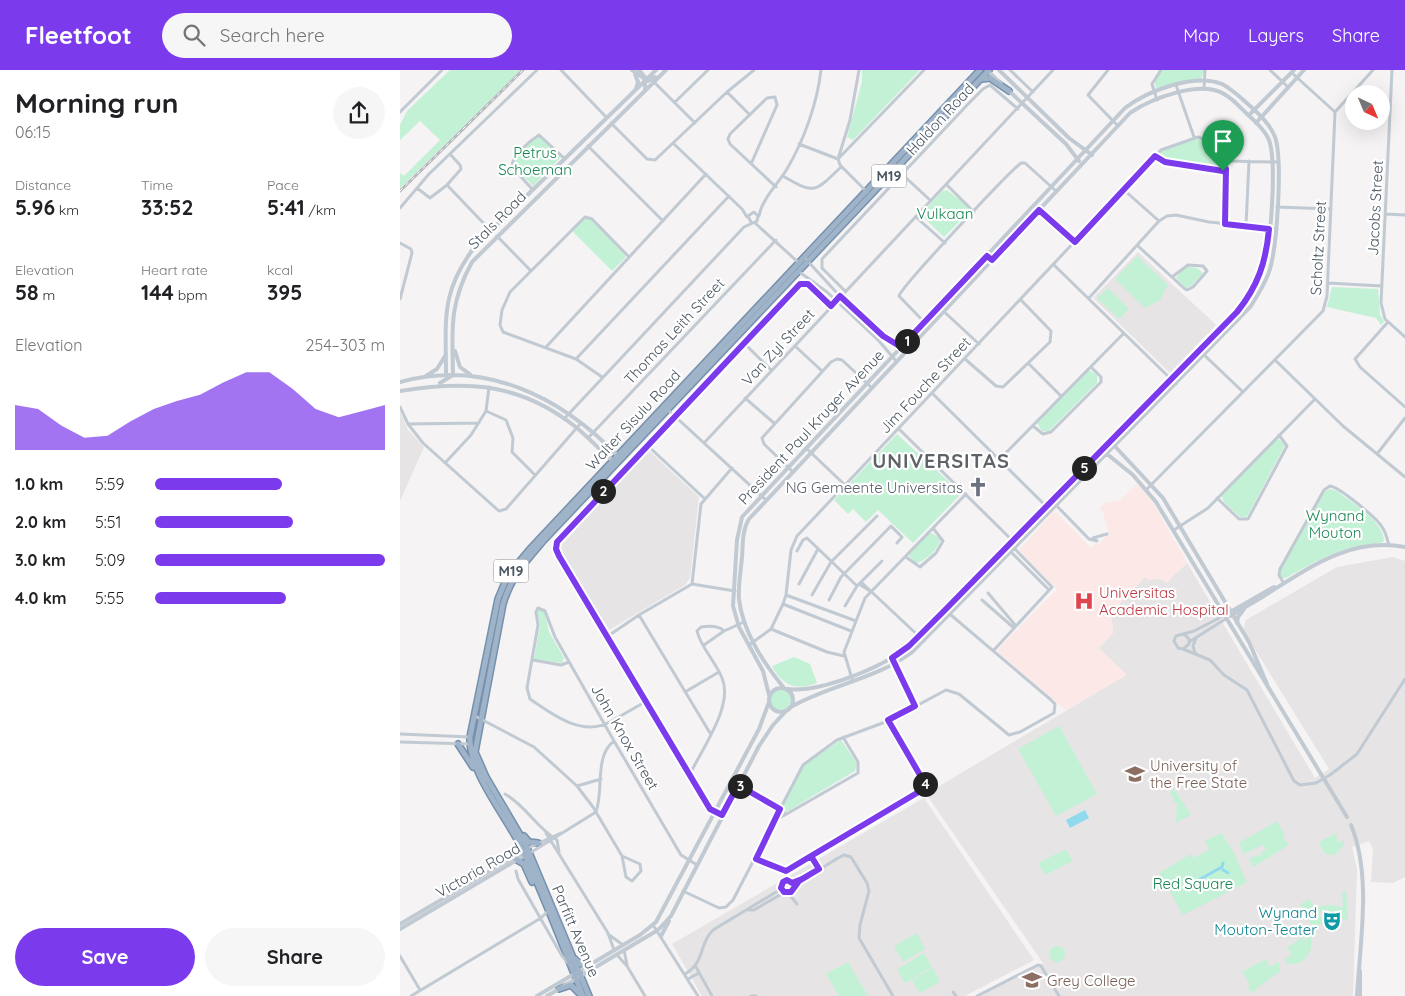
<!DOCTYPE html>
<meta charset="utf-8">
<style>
body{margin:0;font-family:Quicksand,sans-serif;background:#f6f6f6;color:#202124;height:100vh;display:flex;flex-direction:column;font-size:19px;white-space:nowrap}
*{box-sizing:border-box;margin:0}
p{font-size:16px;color:#757577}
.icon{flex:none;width:28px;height:28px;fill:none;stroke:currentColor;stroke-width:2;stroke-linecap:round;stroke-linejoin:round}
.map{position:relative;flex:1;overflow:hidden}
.sheet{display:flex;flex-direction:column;background:#fff;width:400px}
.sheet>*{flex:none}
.needle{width:32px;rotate:136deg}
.fabs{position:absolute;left:945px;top:15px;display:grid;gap:10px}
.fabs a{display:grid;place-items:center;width:45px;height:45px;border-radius:50%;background:#fff;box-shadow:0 5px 20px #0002;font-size:25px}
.pin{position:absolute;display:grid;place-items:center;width:42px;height:42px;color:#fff;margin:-51px -21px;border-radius:50% 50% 50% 0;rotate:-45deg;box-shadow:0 0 5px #0007}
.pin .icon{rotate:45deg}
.km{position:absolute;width:25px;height:25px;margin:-12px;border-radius:50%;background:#222;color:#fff;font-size:14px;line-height:25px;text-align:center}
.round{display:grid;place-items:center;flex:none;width:52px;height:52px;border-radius:26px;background:#f6f6f6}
.headline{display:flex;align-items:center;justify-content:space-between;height:85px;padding:0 15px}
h1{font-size:28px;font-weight:800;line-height:38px}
.figures{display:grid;grid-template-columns:repeat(3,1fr);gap:8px;height:85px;padding:5px 15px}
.figures div{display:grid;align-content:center}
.figures b{font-size:21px;font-weight:800}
.figures small{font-size:14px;font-weight:400}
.figures p{font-size:14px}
.chart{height:140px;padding:10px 15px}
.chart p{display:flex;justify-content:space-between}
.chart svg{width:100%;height:90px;margin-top:5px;fill:#7c3aed;opacity:.7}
.cta{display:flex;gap:10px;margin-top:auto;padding:10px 15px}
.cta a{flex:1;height:58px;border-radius:30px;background:#7c3aed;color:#fff;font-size:20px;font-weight:800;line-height:58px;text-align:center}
.cta a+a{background:#f6f6f6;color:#202124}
ul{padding:0 15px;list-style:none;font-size:16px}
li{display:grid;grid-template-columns:80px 60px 1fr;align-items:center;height:38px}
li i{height:12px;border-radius:6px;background:#7c3aed}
header{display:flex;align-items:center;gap:30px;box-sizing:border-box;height:70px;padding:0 25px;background:#7c3aed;color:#fff}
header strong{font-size:24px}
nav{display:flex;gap:28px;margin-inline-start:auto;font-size:18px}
.search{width:350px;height:45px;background:#f6f6f6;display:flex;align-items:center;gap:12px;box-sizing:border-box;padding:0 18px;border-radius:28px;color:#757577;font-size:19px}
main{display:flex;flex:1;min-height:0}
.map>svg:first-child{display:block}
.education{fill:#e6e4e5}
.medical{fill:#fce8e6}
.green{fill:#c3f1d5}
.water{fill:#90daee}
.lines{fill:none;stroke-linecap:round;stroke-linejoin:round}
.canal{stroke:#90daee;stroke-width:3}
.trunk-casing{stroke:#7690ad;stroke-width:8}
.minor{stroke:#c1cad2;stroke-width:3}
.tertiary{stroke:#c1cad2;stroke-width:4}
.trunk{stroke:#9fb4c9;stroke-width:5}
.rail-casing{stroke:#b5b8bd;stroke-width:3}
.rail{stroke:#fff;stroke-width:1;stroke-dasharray:4;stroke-linecap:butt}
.minor-bridge{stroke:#c1cad2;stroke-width:3}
.route-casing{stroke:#fff;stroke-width:10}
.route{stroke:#7c3aed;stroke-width:6}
.labels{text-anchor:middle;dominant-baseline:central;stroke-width:4.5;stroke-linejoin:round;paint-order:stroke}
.shield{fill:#fff;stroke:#808990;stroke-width:1}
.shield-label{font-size:14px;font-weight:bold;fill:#4a5661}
.street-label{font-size:15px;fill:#4a5661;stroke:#fff}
.park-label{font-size:15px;fill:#17864f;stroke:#fff}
.worship-label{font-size:15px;fill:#5b616d;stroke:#fff;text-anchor:end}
.health-label{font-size:15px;fill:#be3a42;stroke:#fff;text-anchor:start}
.education-label{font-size:15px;fill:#785e54;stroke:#fff;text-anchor:start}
.culture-label{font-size:15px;fill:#0d838f;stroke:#fff;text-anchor:end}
.district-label{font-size:20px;font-weight:bold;letter-spacing:1px;fill:#5f6368;stroke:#fff}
</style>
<header>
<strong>Fleetfoot</strong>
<div class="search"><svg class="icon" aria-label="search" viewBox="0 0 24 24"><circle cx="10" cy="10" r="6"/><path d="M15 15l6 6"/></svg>Search here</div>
<nav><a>Map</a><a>Layers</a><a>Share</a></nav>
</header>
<main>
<section class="sheet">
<div class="headline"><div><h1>Morning run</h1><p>06:15</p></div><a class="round"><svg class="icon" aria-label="share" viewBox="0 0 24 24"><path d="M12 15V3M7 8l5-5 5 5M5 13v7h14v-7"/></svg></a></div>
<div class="figures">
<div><p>Distance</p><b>5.96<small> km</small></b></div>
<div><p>Time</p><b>33:52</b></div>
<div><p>Pace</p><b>5:41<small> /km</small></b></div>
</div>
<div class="figures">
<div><p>Elevation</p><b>58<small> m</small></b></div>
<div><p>Heart rate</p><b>144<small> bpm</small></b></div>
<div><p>kcal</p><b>395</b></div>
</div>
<div class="chart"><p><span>Elevation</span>254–303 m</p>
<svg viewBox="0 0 160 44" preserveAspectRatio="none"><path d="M0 44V22L10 24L20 32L30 38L40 37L50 30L60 24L70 20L80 17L90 11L100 6L110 6L120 14L130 24L140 28L150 25L160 22V44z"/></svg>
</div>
<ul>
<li><b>1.0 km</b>5:59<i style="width:55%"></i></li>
<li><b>2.0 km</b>5:51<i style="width:60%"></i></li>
<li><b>3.0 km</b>5:09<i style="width:100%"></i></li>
<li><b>4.0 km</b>5:55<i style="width:57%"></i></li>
</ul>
<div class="cta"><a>Save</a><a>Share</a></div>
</section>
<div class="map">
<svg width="1005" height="926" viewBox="0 0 1005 926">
<rect width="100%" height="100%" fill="#f5f3f3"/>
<path class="education" d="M738,182L816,255L770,303L693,228Z
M0,342L8,360L24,377L0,431Z
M247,379L299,427L290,508L285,515L209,560L159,480L161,471Z
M993,487L1005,491V807L993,813L971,812L973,779L969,771L952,777L957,799L953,926H578L643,893L526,724L726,605L699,578L713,563L711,543L745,507L762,509L766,513L787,493L915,708L929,699L843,560L846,550L937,497Z
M524,728L634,890L565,926H302L272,874Z"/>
<path class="medical" d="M737,414L749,426L787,493L766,513L762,509L748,510L745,507L711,543L713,563L699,578L727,605L666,640L599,583L598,579L657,519L619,480L653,443H656L691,478L696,473L699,474L709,463L703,442L699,439L705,433L719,431Z"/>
<path class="green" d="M50,0H121L0,118V103L4,106L40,70L20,51L0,70V55L7,41Z
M462,0H520L453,70L447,67L462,12Z
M763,0H805L801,9L756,18L754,9Z
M138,65L161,87L133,116L112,95L111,92Z
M792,69C804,68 822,81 825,93L821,100L766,91L759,86L760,82L765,78Z
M547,120L569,137L570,141L544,167L521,145L542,121Z
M184,149H190L225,185V188L212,201L172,161Z
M737,186L768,215L760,230L745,238L715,209Z
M789,197L797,198L803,203L790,217L786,218L776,208L782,199Z
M932,217L978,219L980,244L984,252L981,255L976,248L927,237Z
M708,218L729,239L719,249L697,228Z
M689,300L697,305V313L648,362L642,361L637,353Z
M497,364L558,420L559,426L513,473L478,440L466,452L453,439L448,444L434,430Z
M879,369L885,375L849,443L846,447H840L824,432L821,425L874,370Z
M930,419L937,421C952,433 983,450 984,471L981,473C942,477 920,488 886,508H880V499L922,423Z
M530,462L541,469C539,478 525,492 516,493L509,486L510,482Z
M140,539L145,543L149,562L164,588L162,593L134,589L140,555L137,540Z
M394,587L410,594L417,613C397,621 382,616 372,596Z
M369 629a11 11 0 1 1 22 0a11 11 0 1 1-22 0Z
M659,656L697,724L656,746L618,679Z
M441,670L457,693L455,701L386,742L382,738L404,695Z
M774,719L791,745L776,753L777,732L775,733L770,722Z
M877,751L885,765L883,768L889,775L853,797L849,789L857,785L862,786L860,783L866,780L863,775L844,784L839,773Z
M821,763L833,781L847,812L783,845L759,803L791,784L793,788L809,780L805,771Z
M936,763L938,773L944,770V775L934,785L925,784L919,772Z
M666,779L673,791L645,805L638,793Z
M946,820L948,849L943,850L941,844L934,847L927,839L919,843L923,853L913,858L900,834L910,829L914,837L911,842C919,834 933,833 943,838L942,822Z
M517,863L525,879L503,892L494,876Z
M911,865C914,881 905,896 888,894L885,889L892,885L887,878L902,867L904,870Z
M649 884a8 8 0 1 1 16 0a8 8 0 1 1-16 0Z
M524,883L532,897L505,913L497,899Z
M866,889L869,897L879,892L880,901L851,923L848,917L850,915L842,902Z
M448,892L468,926H439L426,904Z
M533,898L540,912L520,923L512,910Z"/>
<path class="water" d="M685,740L689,748L670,758L666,750Z"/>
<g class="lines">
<path class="canal" d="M823,800L828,803
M788,810L795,812L822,797L823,793"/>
<defs>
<path id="trunk" d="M582,9L590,8L609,21
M58,674L73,697
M124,766L129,772L138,773
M117,790L124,794L132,812
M175,889L181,894H190
M159,919L171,915L180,924
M183,926C163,877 144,825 121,777C106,746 68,701 70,667L98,529L108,505L130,479L580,0
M189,926L126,775L86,707L75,682L103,534C111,507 126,491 144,470L589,0"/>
</defs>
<use href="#trunk" class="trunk-casing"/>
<path class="minor" d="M161,0L207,48
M610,0L633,22
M708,0L688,25L718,56
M870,0L888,17
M992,0L981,233L985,249L1005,267
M892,3L935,42
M254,12L295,53
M776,15L794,67
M804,19L805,0
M327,22L350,45
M757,30L752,14L761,0
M275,32L308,0
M0,42L42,0
M211,53L247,89L255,90L327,22L354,0
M274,74L342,139L347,147
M399,74L438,89L440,95L467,122
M188,76L263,151
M755,86C767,94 813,105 826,99
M438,89L524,0
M438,89L450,50L459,0
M827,91L878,92
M351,94L377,35L375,27L367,28L330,64L328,69L330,74L376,117
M503,105L531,131
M383,106C415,125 415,122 441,97
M47,115L91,161
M547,115L574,142
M17,118L30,128L47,115L61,99L60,95L50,84
M133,120L112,97C111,86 131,70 139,65L165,89
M724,120L759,151
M635,136L675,172
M877,137L931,139
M0,138L29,104L137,0
M986,144L1005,145
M359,146C362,129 378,114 387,99C404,70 417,34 421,0
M516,147L545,173
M355,153L399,193
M846,156L849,91
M97,166L131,201
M0,173L11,179L12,183L0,229
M738,176L785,219L787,220L793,217L807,201L803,196L788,195L772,207
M404,187L436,222L483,266L506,282
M654,195L776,314
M398,201L427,222L479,271L497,292
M928,213L982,216
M445,221L422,198V189L570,32L583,19L590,15L618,39
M689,228L759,151L767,146L776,145L809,152L877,159
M539,237L579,274
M988,252L955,289L960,297L1005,337
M529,257L499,226C501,217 607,104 621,93H625L656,121
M344,273L371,300
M147,276L306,104
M395,276L422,301
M799,280L843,322
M176,289L329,126
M565,289L596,316L603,317L650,272L651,261L621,230
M875,290L943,356L1005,407
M628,293L661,326
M202,307L176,289L103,262L100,255L102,240L110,222L185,147L192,149L229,187
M533,324L651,441
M345,328L374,353
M0,337L8,354L23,373L99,441L106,439L181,353
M267,339L366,430
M86,341L106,350L113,368L112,382L135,405
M164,349L344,157L357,151L358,146L354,142L348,146L351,152
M8,354L79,353
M633,356L643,364L651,362L701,312V307L691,297
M499,359L617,475
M188,368L376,170
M304,373L653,0
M248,376L305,429
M406,378L445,415
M977,384L1005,348
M599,390L724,263
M45,393L71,365L86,341L89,317
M392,401L364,374L362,368L431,292L437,289L442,290L472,318
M747,419L923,241L927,226L935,42L973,0
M817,428L839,449H848L887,376L879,365
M652,431L689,469L697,471L693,468L707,464
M774,460L808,438L915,329
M606,477L649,520
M397,481L403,470L407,468L457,516
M506,487L520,497L536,483L543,471L533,458
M461,512L524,571
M883,512L879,505L880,499L924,420L930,416C939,417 977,448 982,457C986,462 987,469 989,475
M292,514L301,434L332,398
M399,514L418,479
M459,514L470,521
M588,523L616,556
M386,525L456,551
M412,525L431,492L477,446
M429,530L441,507L491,456L502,467L497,473
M582,530L614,558
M383,534L451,561
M445,536L457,516L482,491
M239,545L310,663
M371,559L427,582L444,586
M785,565L789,569V574L783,579L778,578L774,571L776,566L794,561L825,545
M208,566L239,545L292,514L335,521
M789,572L827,548
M304,575L324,561L344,552
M349,575L371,559L383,534L386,525L391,480L397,466L761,80L798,67L805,70L825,88L827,91L825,154
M783,579L810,590L824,605L847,620L894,711L900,715L916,713
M593,581L652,517L614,478
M795,583L793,576L796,568
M492,588L515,636
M133,590L161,595L169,592
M453,612L444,582L465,528L566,424
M285,622L319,602
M245,632L210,652C182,667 153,645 130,629L127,618L138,555L136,542L138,538L145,541L155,567L214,671L281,785L297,795
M75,646L134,677L177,716L193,737L222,786L226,807L232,811L241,801L240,794L222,786
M0,664L70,667
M0,672L70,674
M290,704C302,679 334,635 322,608C316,592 301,578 297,561L301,557C308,556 319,556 324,561
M930,705L957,684L1005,609
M331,711L386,744
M177,716L201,709
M105,724C126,736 137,758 157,770L159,782
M322,745L310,739L159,486L156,474L207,417L396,217L402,213H408L431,236
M376,750L458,703V692L443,667
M146,763L208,863L214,880
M128,778L161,763
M130,783L196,742C204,720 194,686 214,671
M411,786L419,799
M356,789L386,801L527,717L488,651
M116,801L118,809L162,886L169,894
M381 817a6 6 0 1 1 12 0a6 6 0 1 1-12 0Z
M393,816L438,788L444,785L451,787L467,813L469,821L460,855L459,868L493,926
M283,821L319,838L326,837L333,830L403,695L437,670L488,651L546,620L559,624L609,665L620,662L654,643L655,634L650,629L545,540
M388,823L397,834
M349,840H354L385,822
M253,855L298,926
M208,864L223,875
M224,880L227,895
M217,885L227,896L245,926
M0,886L20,920
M296,897L312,926
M285,904C306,891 298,875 313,860L381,819
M288,909L299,903
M553,922L556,926
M11,926L141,848L148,841
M351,926H356
M577,926L638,895L641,896L659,926"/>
<path class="tertiary" d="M232,0L248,11L255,7
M239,0L245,7V20
M587,0L601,14
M599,0L669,68L692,85
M235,4L238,12L236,19
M608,20L666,74L679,91
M849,45L894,0
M856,53L904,0
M55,281L60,297L71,305
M46,305C46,249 40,222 76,175L256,0
M53,305C52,259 49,234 72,192L266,0
M26,306L37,299L45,286
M0,312C85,289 160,326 218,386
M40,313L53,305
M0,321C68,310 121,313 177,358C190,369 201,381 214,392
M710,371L763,428L849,572L867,614
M703,378L707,384L733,405L756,432L947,747
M825,545L874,517
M831,546C842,538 855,532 867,524C910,497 951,467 1005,477
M837,553L838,547L844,539
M369 630a12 12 0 1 1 24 0a12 12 0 1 1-24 0Z
M384,618C364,594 342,560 339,529C338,515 341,500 342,487C343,474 342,460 349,449L730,43C752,28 800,10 824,24C833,29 840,37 847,44C855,51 865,60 869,70C877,93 871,172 864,196C860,208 854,219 847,230L509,576C483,597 421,623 387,619
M369,625L363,601L339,557L333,536L337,470L342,447L725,38C747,21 794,3 822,14C832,19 841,28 849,35C859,44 870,54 875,67C883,90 877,175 870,199C866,213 858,224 851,236L511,583C474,610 428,615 389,638
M951,755C972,806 960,871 957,926
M0,854L124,781
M0,859L127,784
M261,866L269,851
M137,926L240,865L256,852L359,659L369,632
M147,926L258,860L271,846L359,676L373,655L387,640
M960,926V901"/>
<use href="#trunk" class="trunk"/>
<defs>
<path id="rail" d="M0,121L123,0"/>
</defs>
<use href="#rail" class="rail-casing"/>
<use href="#rail" class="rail"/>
<path class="minor-bridge" d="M916,713L930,705"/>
</g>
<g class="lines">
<defs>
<path id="route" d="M823,101L765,92L755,86L675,172L639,140L592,190L587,186L501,277L483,266L440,226L431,236L408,214H400L157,472L156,479L159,486L310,739L322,745L338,715L380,739L356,789L386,801L411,786L419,799L399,811L391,822H384L381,818L383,812L387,810L392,813L402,809L419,799L411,786L527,717L488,650L515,636L492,588L509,576L545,540L837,242C858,216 866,192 869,159L825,154L826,99L823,101"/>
</defs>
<use href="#route" class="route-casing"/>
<use href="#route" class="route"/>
</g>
<defs>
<symbol id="church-bare" viewBox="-9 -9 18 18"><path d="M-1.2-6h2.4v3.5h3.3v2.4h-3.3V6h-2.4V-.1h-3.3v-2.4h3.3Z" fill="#6b7280" stroke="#fff" stroke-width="2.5" paint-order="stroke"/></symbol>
<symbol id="hospital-bare" viewBox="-9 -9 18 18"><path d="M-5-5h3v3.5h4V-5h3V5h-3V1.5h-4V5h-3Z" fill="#e0444e" stroke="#fff" stroke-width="2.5" paint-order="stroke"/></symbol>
<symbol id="university-bare" viewBox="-9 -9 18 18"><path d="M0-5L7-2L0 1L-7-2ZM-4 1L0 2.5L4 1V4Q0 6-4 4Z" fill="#8d6e63" stroke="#fff" stroke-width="2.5" paint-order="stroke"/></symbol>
<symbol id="theatre-bare" viewBox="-9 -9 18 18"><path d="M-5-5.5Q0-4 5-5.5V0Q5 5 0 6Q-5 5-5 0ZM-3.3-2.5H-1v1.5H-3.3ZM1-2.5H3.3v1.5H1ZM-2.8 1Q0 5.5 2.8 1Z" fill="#0f9aa8" stroke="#fff" stroke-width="2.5" paint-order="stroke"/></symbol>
<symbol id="school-bare" viewBox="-9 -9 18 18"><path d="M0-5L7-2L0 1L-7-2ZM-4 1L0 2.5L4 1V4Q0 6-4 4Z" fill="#8d6e63" stroke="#fff" stroke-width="2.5" paint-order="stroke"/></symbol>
</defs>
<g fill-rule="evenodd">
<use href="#church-bare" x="564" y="403" width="28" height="28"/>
<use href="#hospital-bare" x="670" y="517" width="28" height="28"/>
<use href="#university-bare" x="721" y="690" width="28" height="28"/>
<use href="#theatre-bare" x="918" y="837" width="28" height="28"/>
<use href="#school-bare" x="618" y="896" width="28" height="28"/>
</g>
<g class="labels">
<g class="shield">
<rect x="471.5" y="94.5" width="35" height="23" rx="4"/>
<rect x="93.5" y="489.5" width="35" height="23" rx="4"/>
</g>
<g class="shield-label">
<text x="489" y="106">M19</text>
<text x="111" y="501">M19</text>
</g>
<g class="street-label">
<text transform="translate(540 49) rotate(-47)">Haldon Road</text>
<text transform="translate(975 138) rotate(-87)">Jacobs Street</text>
<text transform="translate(97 150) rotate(-45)">Stals Road</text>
<text transform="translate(918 178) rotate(-87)">Scholtz Street</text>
<text transform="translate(274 261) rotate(-47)">Thomas Leith Street</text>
<text transform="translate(378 277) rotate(-47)">Van Zyl Street</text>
<text transform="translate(525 315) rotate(-47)">Jim Fouche Street</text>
<text transform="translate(233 350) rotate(-47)">Walter Sisulu Road</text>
<text transform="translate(411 357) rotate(-47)">President Paul Kruger Avenue</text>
<text transform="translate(225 667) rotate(60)">John Knox Street</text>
<text transform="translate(78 800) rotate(-30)">Victoria Road</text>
<text transform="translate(176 861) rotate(67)">Parfitt Avenue</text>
</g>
<g class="park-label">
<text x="135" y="82">Petrus<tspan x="135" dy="17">Schoeman</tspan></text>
<text x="545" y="143">Vulkaan</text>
<text x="935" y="445">Wynand<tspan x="935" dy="17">Mouton</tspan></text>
<text x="793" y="813">Red Square</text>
</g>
<g class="worship-label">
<text x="563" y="417">NG Gemeente Universitas</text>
</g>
<g class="health-label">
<text x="699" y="522">Universitas<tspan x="699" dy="17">Academic Hospital</tspan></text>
</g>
<g class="education-label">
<text x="750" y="695">University of<tspan x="750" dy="17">the Free State</tspan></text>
<text x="647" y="910">Grey College</text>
</g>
<g class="culture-label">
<text x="917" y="842">Wynand<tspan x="917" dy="17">Mouton-Teater</tspan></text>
</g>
<g class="district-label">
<text x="541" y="390">UNIVERSITAS</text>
</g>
</g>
</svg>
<div class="fabs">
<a><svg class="needle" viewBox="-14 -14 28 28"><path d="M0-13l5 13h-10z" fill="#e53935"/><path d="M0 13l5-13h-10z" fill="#757577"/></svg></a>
</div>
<div class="pin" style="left:823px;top:101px;background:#1e9e55"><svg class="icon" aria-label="arrive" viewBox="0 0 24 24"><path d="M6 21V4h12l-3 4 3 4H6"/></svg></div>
<b class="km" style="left:507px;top:271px">1</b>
<b class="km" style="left:203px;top:421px">2</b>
<b class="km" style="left:340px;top:716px">3</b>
<b class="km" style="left:525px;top:714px">4</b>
<b class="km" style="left:684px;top:398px">5</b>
</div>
</main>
